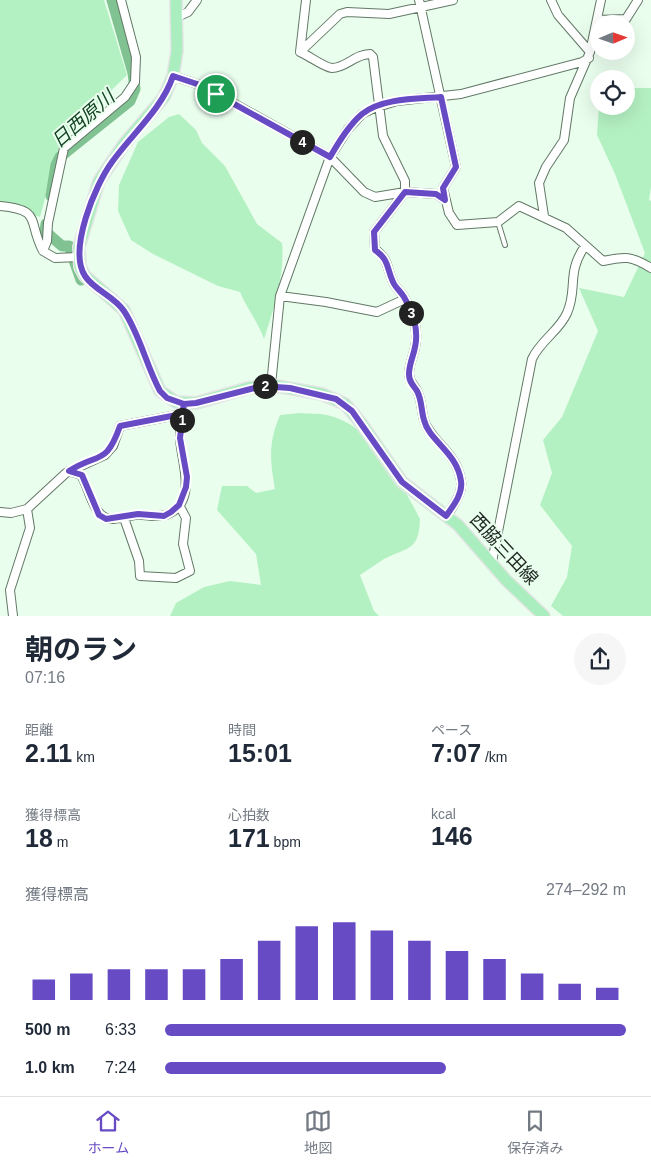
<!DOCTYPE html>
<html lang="ja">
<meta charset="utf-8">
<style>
body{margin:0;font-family:Helvetica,"Noto Sans JP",sans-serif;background:#f6f6f7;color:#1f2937;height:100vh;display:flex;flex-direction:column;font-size:19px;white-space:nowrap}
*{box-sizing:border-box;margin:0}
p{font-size:16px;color:#747a83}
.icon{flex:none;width:28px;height:28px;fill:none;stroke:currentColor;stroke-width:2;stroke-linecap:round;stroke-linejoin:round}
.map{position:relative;height:616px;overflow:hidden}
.drawer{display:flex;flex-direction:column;background:#fff;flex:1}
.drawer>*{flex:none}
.needle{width:32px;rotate:88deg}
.tools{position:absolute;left:590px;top:15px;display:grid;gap:10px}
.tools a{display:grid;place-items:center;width:45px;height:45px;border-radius:50%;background:#fff;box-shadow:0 5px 20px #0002;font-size:25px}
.pin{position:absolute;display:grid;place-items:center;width:42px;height:42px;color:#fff;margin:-21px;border:2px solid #fff;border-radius:50%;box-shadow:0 1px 5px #0007}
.km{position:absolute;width:25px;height:25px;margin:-12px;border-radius:50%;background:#222;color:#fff;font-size:14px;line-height:25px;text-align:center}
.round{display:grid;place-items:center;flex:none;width:52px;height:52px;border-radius:26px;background:#f6f6f7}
.overview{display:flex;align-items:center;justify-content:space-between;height:85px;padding:0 25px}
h1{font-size:28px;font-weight:700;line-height:38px}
.figures{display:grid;grid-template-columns:repeat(3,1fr);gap:8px;height:85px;padding:5px 25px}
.figures div{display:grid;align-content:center}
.figures b{font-size:25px;font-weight:700}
.figures small{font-size:14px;font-weight:400}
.figures p{font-size:14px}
.chart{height:140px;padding:10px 25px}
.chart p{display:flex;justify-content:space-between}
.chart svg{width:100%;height:90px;margin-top:5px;stroke:#674bc4;stroke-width:6}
ul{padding:0 25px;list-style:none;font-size:16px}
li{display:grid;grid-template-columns:80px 60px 1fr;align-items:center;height:38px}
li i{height:12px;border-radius:6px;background:#674bc4}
.menu{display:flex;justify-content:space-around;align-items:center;height:70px;border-top:1px solid #e0e1e3;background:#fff;font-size:14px;color:#747a83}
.menu a{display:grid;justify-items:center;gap:2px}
.menu .selected{color:#674bc4}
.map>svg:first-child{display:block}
.green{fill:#b4f1c2}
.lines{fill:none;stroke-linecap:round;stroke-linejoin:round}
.river{stroke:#80c291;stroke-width:11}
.service-casing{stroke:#627866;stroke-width:6}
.minor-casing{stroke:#627866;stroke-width:10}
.primary-casing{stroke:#e4e5e4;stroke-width:14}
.service{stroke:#fff;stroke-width:4}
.minor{stroke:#fff;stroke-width:8}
.primary{stroke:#aaeebf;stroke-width:11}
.route-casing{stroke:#fff;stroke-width:10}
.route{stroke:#674bc4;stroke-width:6}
.labels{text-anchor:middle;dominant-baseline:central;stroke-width:4;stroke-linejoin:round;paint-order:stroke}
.street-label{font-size:18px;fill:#1c251e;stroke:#eafeee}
.water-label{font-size:19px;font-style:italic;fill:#134424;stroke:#eafeee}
</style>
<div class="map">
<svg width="651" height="616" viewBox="0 0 651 616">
<rect width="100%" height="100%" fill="#eafeee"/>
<path class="green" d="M0,0H104L127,75L61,140L40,217L0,204Z
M626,88H651V187L649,200L651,201V616H563L551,606L567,577L572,546L540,505L552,473L543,440L562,417L598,331L579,288L624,297L645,253L615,174L597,135L599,106H626Z
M179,114L196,130L202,143L225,166L257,224L282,243C285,275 274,308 264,339C258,322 247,309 240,292L218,286L153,254L131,240L118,211L119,185L138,142L169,117Z
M300,413C309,414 319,413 327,415C375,426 399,480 420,519C419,551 408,547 384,559C376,564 368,570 360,575L374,611L379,616H170L176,603L204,587L230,581L261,585L256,554L217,510L222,486H247L256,493L275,489C270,460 268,443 280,415Z"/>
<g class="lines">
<path class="river" d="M51,196L56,165L60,157L130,101L135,89L133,73L112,0
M46,224L45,231L62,246H69L81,280"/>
<defs>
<path id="service" d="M498,222L505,245"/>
<path id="minor" d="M419,0L456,167L443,188L449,213L457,225L498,222L519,206L566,228L603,261C626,256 631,256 651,268
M177,17L188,12L197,0
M597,20L626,19L638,0
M300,52C310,56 323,67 332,68C346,68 355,54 370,54L373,57L383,136L405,181V192L374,232L375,249C390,261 386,267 393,282C395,287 401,292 404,297C410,307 416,322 416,333C418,349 409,360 409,374C409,382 414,384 417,391C422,400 421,410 424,420C430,441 457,452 461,481C463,494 453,505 447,516
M300,52L340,14L347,12L389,14L453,0
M300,52L306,0
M590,52L601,0
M173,76L203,86L330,157L364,192L375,197L405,192L436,194L445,200
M0,206C43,210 27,221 43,251L55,258L79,257
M544,216L539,183L546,167L564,140L570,98L590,52L558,15L551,0
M43,251L47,241L48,223L64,148L125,97L135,82L136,57L121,0
M280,296L326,302L377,312L405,299
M271,385L280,296L330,157L348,129L362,114L374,108L397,101L461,94L582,62L589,58
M69,471L81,475C90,489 93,520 113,519C120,519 127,516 135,515C145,514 156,518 166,515C199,502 181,463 180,438C180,427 181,415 184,404
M0,512L11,513L27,509L66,473L105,455L113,446L120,426L182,414
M124,518L139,561L140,576L176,578L190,571L183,544L186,518L179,505
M492,562L532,359C540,341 560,330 567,313C578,289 566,273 585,246
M13,616L10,590L30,528L27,509"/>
<path id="primary" d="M176,0L177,51L173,76L164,97L124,144L99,181L79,247L80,267L85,276L124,310L160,391L176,402L196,403L248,388L271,385L322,394L345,404L361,423L402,482L458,525L506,580L544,616"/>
</defs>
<use href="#service" class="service-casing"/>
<use href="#minor" class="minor-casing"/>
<use href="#primary" class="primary-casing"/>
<use href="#service" class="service"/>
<use href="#minor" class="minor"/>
<use href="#primary" class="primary"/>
</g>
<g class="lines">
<defs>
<path id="route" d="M216,94L203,86L173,76C162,109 132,134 112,162C95,185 68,250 85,276C94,290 114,296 124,311C140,335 146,365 160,391L167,398L184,404L180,438L187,477L186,487L179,505L171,512L164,516L138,514L106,519L99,515L82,475L69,471C99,452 106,466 120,426L182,414L184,404L196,403L262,386L290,388L336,399L352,411L402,482L446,516C453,506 463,494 461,481C457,452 429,441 424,420C421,410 422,400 417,391C413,385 409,382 409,374C409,360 418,349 416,333C416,322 410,307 404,297C401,292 395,287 393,282C386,267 390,261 375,250L374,232L405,192L436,194L445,200L443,188L456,167L441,97C417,99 382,98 362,114C349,125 339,142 330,157L216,94"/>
</defs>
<use href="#route" class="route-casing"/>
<use href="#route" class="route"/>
</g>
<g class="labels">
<g class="street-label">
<text transform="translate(504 549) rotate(47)">西脇三田線</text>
</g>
<g class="water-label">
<text transform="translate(83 119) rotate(-41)">日西原川</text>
</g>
</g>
</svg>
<div class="tools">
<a><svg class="needle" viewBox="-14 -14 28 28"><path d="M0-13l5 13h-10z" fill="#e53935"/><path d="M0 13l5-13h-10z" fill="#747a83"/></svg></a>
<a><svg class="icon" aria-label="locate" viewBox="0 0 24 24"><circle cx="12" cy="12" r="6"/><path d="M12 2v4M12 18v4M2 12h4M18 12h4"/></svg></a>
</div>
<div class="pin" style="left:216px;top:94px;background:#1e9e55"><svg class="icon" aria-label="arrive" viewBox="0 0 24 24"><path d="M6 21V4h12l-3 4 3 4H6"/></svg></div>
<b class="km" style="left:182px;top:420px">1</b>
<b class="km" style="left:265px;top:386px">2</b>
<b class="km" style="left:411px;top:313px">3</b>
<b class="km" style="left:302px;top:142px">4</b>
</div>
<section class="drawer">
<div class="overview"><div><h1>朝のラン</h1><p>07:16</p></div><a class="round"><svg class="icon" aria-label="share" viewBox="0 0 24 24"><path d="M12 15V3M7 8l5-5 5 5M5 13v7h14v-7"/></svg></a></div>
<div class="figures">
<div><p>距離</p><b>2.11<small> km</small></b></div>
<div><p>時間</p><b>15:01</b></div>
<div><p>ペース</p><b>7:07<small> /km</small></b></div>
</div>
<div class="figures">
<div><p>獲得標高</p><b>18<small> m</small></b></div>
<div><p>心拍数</p><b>171<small> bpm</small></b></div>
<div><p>kcal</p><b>146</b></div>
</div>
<div class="chart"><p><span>獲得標高</span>274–292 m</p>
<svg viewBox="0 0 160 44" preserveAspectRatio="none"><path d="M5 44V34M15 44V31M25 44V29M35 44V29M45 44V29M55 44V24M65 44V15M75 44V8M85 44V6M95 44V10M105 44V15M115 44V20M125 44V24M135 44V31M145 44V36M155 44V38"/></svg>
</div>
<ul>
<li><b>500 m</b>6:33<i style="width:100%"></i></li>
<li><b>1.0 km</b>7:24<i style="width:61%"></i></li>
</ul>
</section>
<nav class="menu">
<a class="selected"><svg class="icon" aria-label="home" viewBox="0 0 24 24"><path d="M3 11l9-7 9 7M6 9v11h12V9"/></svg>ホーム</a>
<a><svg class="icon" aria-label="map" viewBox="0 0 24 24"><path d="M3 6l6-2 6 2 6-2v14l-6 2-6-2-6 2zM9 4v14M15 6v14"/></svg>地図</a>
<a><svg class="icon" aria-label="saved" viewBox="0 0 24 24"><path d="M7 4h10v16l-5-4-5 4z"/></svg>保存済み</a>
</nav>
